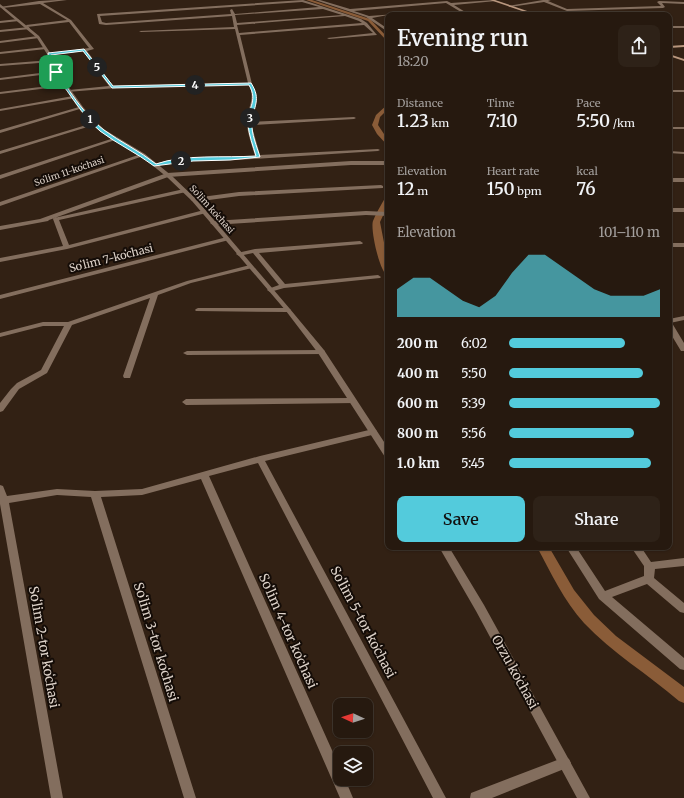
<!DOCTYPE html>
<meta charset="utf-8">
<style>
body{margin:0;font-family:Merriweather,serif;background:#2e2218;color:#f1f3f6;height:100vh;display:flex;flex-direction:column;font-size:15px;white-space:nowrap}
*{box-sizing:border-box;margin:0}
p{font-size:13px;color:#a4a09e}
.icon{flex:none;width:22px;height:22px;fill:none;stroke:currentColor;stroke-width:2;stroke-linecap:round;stroke-linejoin:round}
.map{position:relative;flex:1;overflow:hidden}
.drawer{position:absolute;left:385px;top:12px;width:287px;height:538px;display:flex;flex-direction:column;background:#26190f;border-radius:8px;box-shadow:0 1px 3px #0004,0 0 0 1px #42382f}
.drawer>*{flex:none}
.needle{width:26px;rotate:273deg}
.controls{position:absolute;left:333px;top:698px;display:grid;gap:8px}
.controls a{display:grid;place-items:center;width:40px;height:40px;border-radius:8px;background:#26190f;box-shadow:0 1px 3px #0004,0 0 0 1px #42382f;font-size:20px}
.pin{position:absolute;display:grid;place-items:center;width:34px;height:34px;color:#fff;margin:-17px;border-radius:8px;box-shadow:0 2px 6px #0006}
.km{position:absolute;width:20px;height:20px;margin:-10px;border-radius:50%;background:#222;color:#fff;font-size:11px;line-height:20px;text-align:center}
.round{display:grid;place-items:center;flex:none;width:42px;height:42px;border-radius:8px;background:#2e2218}
.head{display:flex;align-items:center;justify-content:space-between;height:68px;padding:0 12px}
h1{font-size:22px;font-weight:600;line-height:30px}
.figures{display:grid;grid-template-columns:repeat(3,1fr);gap:6px;height:68px;padding:4px 12px}
.figures div{display:grid;align-content:center}
.figures b{font-size:17px;font-weight:600}
.figures small{font-size:11px;font-weight:400}
.figures p{font-size:11px}
.chart{height:112px;padding:8px 12px}
.chart p{display:flex;justify-content:space-between}
.chart svg{width:100%;height:72px;margin-top:4px;fill:#53cbdc;opacity:.7}
.primary-button{display:flex;gap:8px;margin-top:auto;padding:8px 12px}
.primary-button a{flex:1;height:46px;border-radius:8px;background:#53cbdc;color:#111;font-size:16px;font-weight:600;line-height:46px;text-align:center}
.primary-button a+a{background:#2e2218;color:#f1f3f6}
ul{padding:0 12px;list-style:none;font-size:13px}
li{display:grid;grid-template-columns:64px 48px 1fr;align-items:center;height:30px}
li i{height:10px;border-radius:5px;background:#53cbdc}
.map>svg:first-child{display:block}
.lines{fill:none;stroke-linecap:round;stroke-linejoin:round}
.canal{fill:#8a5c38;fill-rule:evenodd}
.minor{fill:#836e5e;fill-rule:evenodd}
.tertiary{fill:#836e5e;fill-rule:evenodd}
.secondary{fill:#b9977e;fill-rule:evenodd}
.route{fill:#53cbdc;stroke:#fff;fill-rule:evenodd}
.labels{text-anchor:middle;dominant-baseline:central;stroke-width:4;stroke-linejoin:round;paint-order:stroke}
.far-street-label{font-size:9px;fill:#ddd2c9;stroke:#140c07}
.street-label{font-size:11px;fill:#ddd2c9;stroke:#140c07}
.near-street-label{font-size:13px;fill:#ddd2c9;stroke:#140c07}
</style>
<div class="map">
<svg width="684" height="798" viewBox="0 0 684 798">
<rect width="100%" height="100%" fill="#322114"/>
<g class="lines">
<path class="canal" d="M306,0H312L370,19L388,38V42L368,21Z
M388,104V109L380,117L378,125L388,140V146L377,134L372,125L376,115Z
M388,196V205L380,222L388,263V276C380,274 370,229 373,221C376,213 381,205 385,198Z
M537,547H549L574,590L594,615L616,636L684,687V703L679,701C648,674 612,653 584,623C564,601 551,573 537,547Z"/>
<path class="minor" d="M57,0H67L43,3L71,20L94,49L87,51L113,86L248,83L235,29L141,32L139,31L234,27L232,16L106,25L99,24L97,14L303,0L361,19L367,23L377,35L329,39L327,38L373,33L364,25L240,35L252,84L256,95L251,122L354,117L356,118L354,119L252,125V127L260,155L378,149L380,150L378,151L237,160L183,161L153,166V164C187,155 221,159 255,156C252,145 247,133 247,122C247,107 256,100 249,85L129,87L67,92V90H69L109,86L83,51L49,55L47,54L89,48L69,22L27,27L26,25L67,20L40,4L2,8L0,7L39,1ZM302,2L319,7L235,14L232,9L230,10L231,14L106,23L102,22L100,16ZM323,9L342,15L237,23L235,15ZM345,16L359,21L362,23L239,33L237,25Z
M315,0H320L350,9L447,1L451,3L494,0L496,1L454,5L470,15H466L446,3L354,11L369,16L423,12L425,13L407,15H388L372,18L388,29V32L366,17Z
M543,0H551L548,1L567,9L661,6L657,2L659,1L684,2V4L662,3L665,7L663,8L567,11L544,2L510,7L508,6Z
M18,19L19,21L0,23V21Z
M669,26H684V28H669Z
M29,27L30,29L0,32V30Z
M38,36L39,38L0,43V41Z
M45,47L46,49L0,54V52Z
M51,60L52,62L0,66V64Z
M56,71L57,73L0,80V78Z
M64,84L66,85L65,86L0,94V92Z
M669,90H684V92H669Z
M73,96H75V98L0,111V109Z
M79,107L83,108L0,133V130Z
M93,123L97,124L0,154V151Z
M669,127H684V129H669Z
M114,138L118,139L0,179V175Z
M669,151L684,152V154L669,153Z
M141,154L146,155L0,206V202Z
M351,161H388V165H351L168,177L49,220L48,221L0,230V226L40,219L167,173Z
M669,178H684V182H669Z
M381,185L383,186V188L239,196L194,202L191,200L194,198L239,192Z
M184,189L187,191L186,192L59,220L69,245L204,210L206,211V213L67,249L0,262V258L63,246L53,219L54,218Z
M669,208H684V212H669Z
M366,211L388,212V216L366,215L213,225L210,223L213,221Z
M227,237L230,239L229,240L0,299V295Z
M360,241L363,243L362,244L259,253L285,284L378,275L381,277L380,278L284,288L270,292L267,290L268,289L279,285L253,253L239,256L236,254L237,253L255,249Z
M669,243H684V247H669Z
M250,265L252,266V268L191,283L158,295L130,378H124L123,376L150,298L72,325L47,373L19,389L3,411L0,412V403L11,389L17,383L41,370L64,326H43L0,337V333L43,322H68L187,281Z
M198,308H288L291,310L288,312L196,311L195,310L196,309Z
M684,316V320L670,323H672L684,343V351H681L669,331V319Z
M321,350H324L325,352L324,354L187,355L183,353L187,351Z
M353,398L357,401L356,403L186,405L182,402L186,399Z
M373,429L376,430L377,432L376,434L265,461L446,798H433L258,463L209,476L340,768V779H345L353,798H340L201,479L142,495L101,497L196,798H184L91,497L57,495L9,503L63,798H51L0,504V485L3,486L7,496L57,489L95,491L142,489L260,456Z
M566,547H576L605,591L644,576V566L631,547H641L651,562L684,558V566L655,569L654,578L684,603V613L680,612L647,584L612,597L684,658V670L680,669L599,599Z
M565,757L569,759L571,763L569,767L492,798H470L471,793Z"/>
<path class="tertiary" d="M0,4L39,36L51,54L58,72L83,107L97,123L105,130L145,154L172,176L196,199L290,309L324,350L388,448V458L385,457L318,353L286,311L192,201L168,178L141,156L101,132L93,125L79,109L54,72L47,54L37,38L0,7Z
M439,547H449L484,605L590,798H577L476,611Z"/>
<path class="secondary" d="M490,0H495L539,15H534Z
M684,45V47L669,48V46Z
M669,54L684,59V61L669,56Z"/>
</g>
<path class="route" d="M84,49L113,86L251,83C262,100 253,106 252,123C251,133 257,147 260,157L230,160L193,161L154,166C137,153 117,144 100,131C86,119 76,103 65,88C58,77 49,66 48,53ZM83,51L112,88L249,85C259,102 246,109 248,125C249,135 253,146 256,156C225,158 184,154 156,164C140,151 120,142 104,130C82,113 60,80 51,55Z"/>
<g class="labels">
<g class="far-street-label">
<text transform="translate(69 171) rotate(-19)">Soʻlim 11-koʻchasi</text>
<text transform="translate(212 209) rotate(48)">Soʻlim koʻchasi</text>
</g>
<g class="street-label">
<text transform="translate(111 258) rotate(-14)">Soʻlim 7-koʻchasi</text>
</g>
<g class="near-street-label">
<text transform="translate(363 622) rotate(62)">Soʻlim 5-tor koʻchasi</text>
<text transform="translate(288 631) rotate(66)">Soʻlim 4-tor koʻchasi</text>
<text transform="translate(156 642) rotate(73)">Soʻlim 3-tor koʻchasi</text>
<text transform="translate(44 647) rotate(80)">Soʻlim 2-tor koʻchasi</text>
<text transform="translate(515 672) rotate(61)">Orzu koʻchasi</text>
</g>
</g>
</svg>
<div class="controls">
<a><svg class="needle" viewBox="-14 -14 28 28"><path d="M0-13l5 13h-10z" fill="#e53935"/><path d="M0 13l5-13h-10z" fill="#a4a09e"/></svg></a>
<a><svg class="icon" aria-label="layers" viewBox="0 0 24 24"><path d="M12 4l9 5-9 5-9-5zM3 14l9 5 9-5"/></svg></a>
</div>
<div class="pin" style="left:56px;top:72px;background:#1e9e55"><svg class="icon" aria-label="arrive" viewBox="0 0 24 24"><path d="M6 21V4h12l-3 4 3 4H6"/></svg></div>
<b class="km" style="left:90px;top:119px">1</b>
<b class="km" style="left:181px;top:161px">2</b>
<b class="km" style="left:250px;top:118px">3</b>
<b class="km" style="left:195px;top:85px">4</b>
<b class="km" style="left:97px;top:67px">5</b>
<section class="drawer">
<div class="head"><div><h1>Evening run</h1><p>18:20</p></div><a class="round"><svg class="icon" aria-label="share" viewBox="0 0 24 24"><path d="M12 15V3M7 8l5-5 5 5M5 13v7h14v-7"/></svg></a></div>
<div class="figures">
<div><p>Distance</p><b>1.23<small> km</small></b></div>
<div><p>Time</p><b>7:10</b></div>
<div><p>Pace</p><b>5:50<small> /km</small></b></div>
</div>
<div class="figures">
<div><p>Elevation</p><b>12<small> m</small></b></div>
<div><p>Heart rate</p><b>150<small> bpm</small></b></div>
<div><p>kcal</p><b>76</b></div>
</div>
<div class="chart"><p><span>Elevation</span>101–110 m</p>
<svg viewBox="0 0 160 44" preserveAspectRatio="none"><path d="M0 44V27L10 20L20 20L30 27L40 34L50 38L60 31L70 17L80 6L90 6L100 13L110 20L120 27L130 31L140 31L150 31L160 27V44z"/></svg>
</div>
<ul>
<li><b>200 m</b>6:02<i style="width:77%"></i></li>
<li><b>400 m</b>5:50<i style="width:89%"></i></li>
<li><b>600 m</b>5:39<i style="width:100%"></i></li>
<li><b>800 m</b>5:56<i style="width:83%"></i></li>
<li><b>1.0 km</b>5:45<i style="width:94%"></i></li>
</ul>
<div class="primary-button"><a>Save</a><a>Share</a></div>
</section>
</div>
